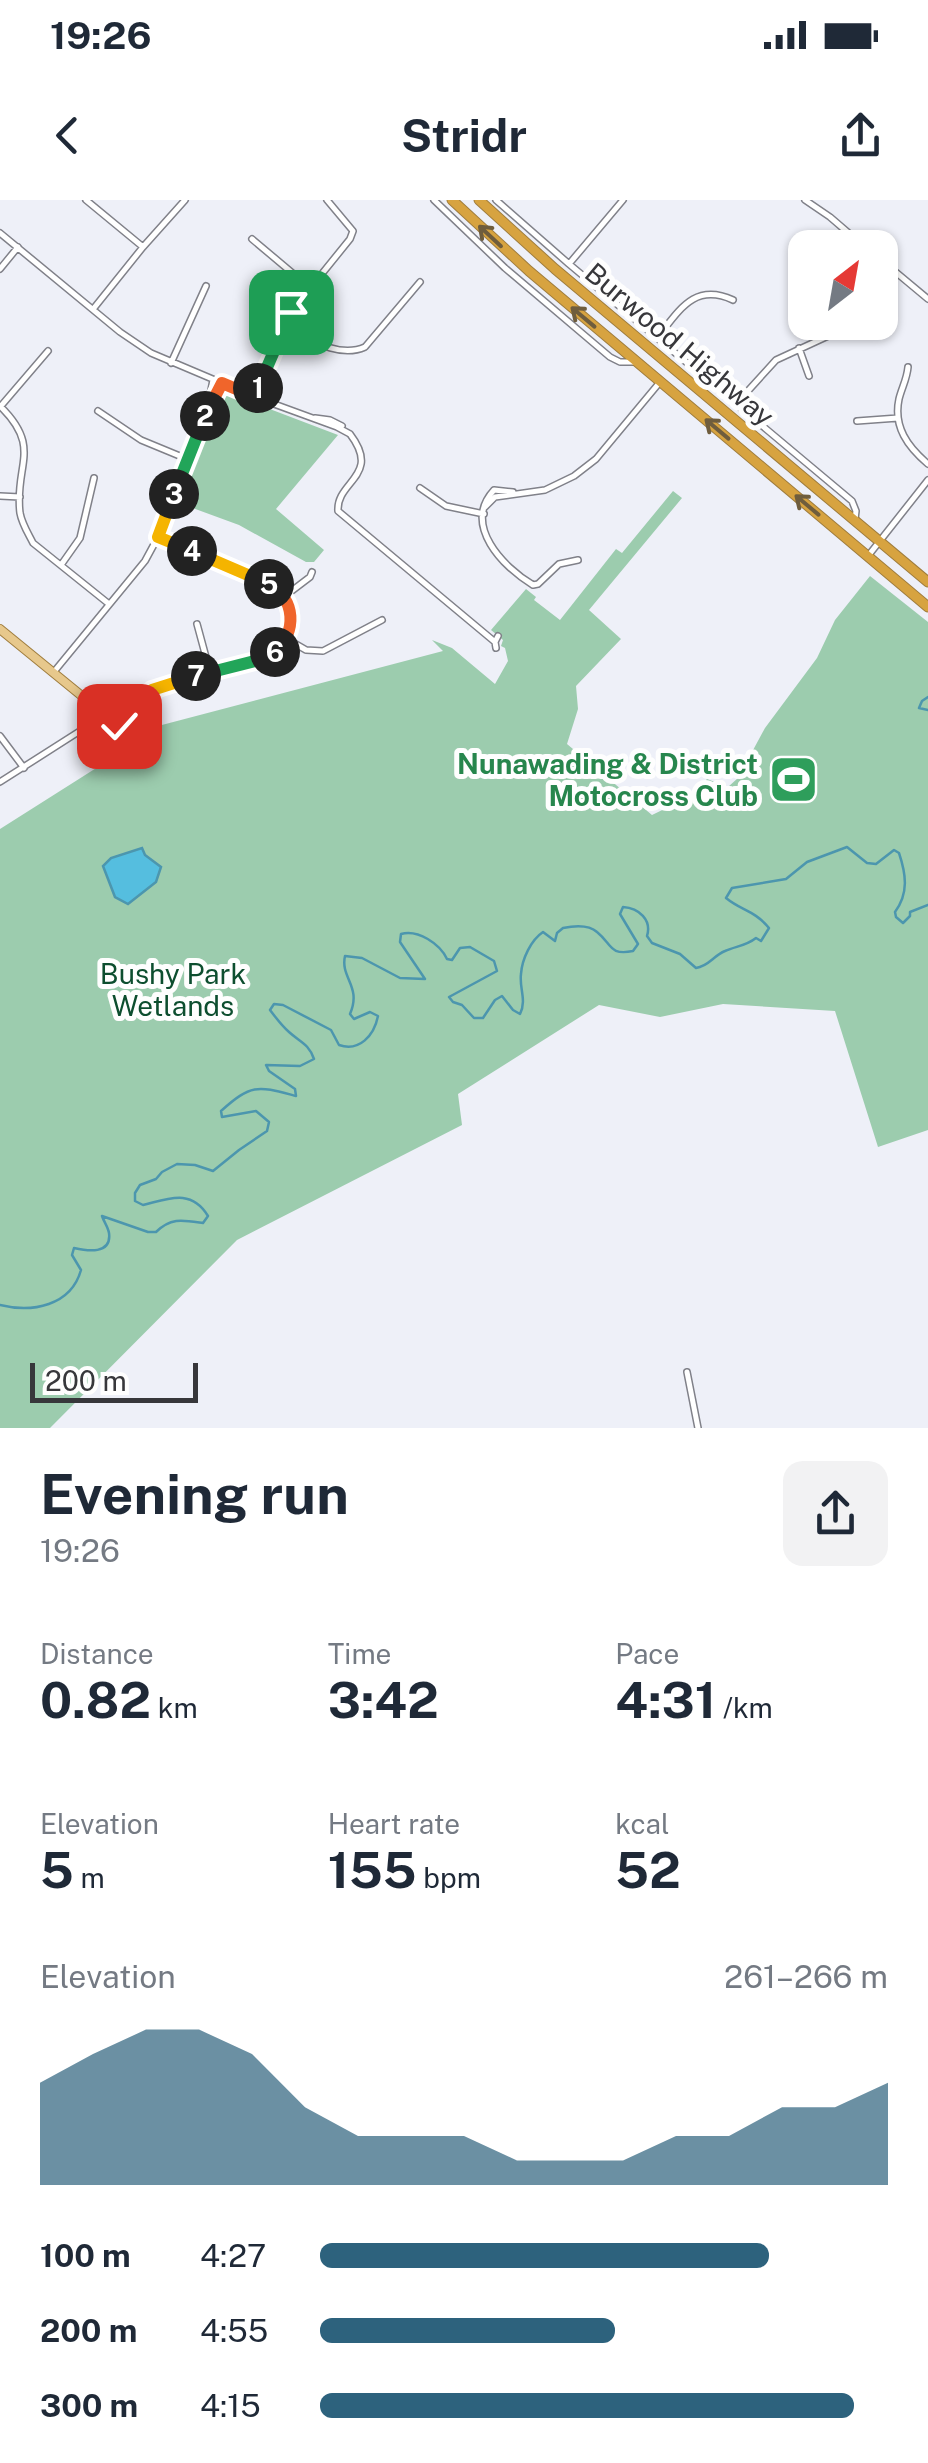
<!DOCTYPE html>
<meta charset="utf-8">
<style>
body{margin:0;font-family:"Public Sans",sans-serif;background:#f2f2f3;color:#1f2937;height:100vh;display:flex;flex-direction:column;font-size:38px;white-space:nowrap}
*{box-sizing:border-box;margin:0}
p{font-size:32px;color:#747a83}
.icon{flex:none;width:55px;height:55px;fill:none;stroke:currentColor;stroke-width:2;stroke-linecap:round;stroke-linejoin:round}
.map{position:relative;height:1228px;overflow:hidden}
.details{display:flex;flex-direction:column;background:#fff;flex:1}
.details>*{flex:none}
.needle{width:65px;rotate:31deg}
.buttons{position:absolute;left:788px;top:30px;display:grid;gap:20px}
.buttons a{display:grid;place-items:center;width:110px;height:110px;border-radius:20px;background:#fff;box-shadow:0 2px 8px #0004;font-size:50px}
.scale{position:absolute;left:30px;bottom:25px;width:168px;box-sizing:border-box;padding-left:10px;border:5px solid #37373b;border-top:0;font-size:28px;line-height:35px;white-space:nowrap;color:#37373b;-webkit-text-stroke:8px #fefefe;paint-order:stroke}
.pin{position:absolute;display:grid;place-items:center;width:85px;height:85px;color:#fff;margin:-42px;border-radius:20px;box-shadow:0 5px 15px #0006}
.km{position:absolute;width:50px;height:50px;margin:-25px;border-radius:50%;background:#222;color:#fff;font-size:28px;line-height:50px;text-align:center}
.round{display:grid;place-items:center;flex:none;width:105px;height:105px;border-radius:20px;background:#f2f2f3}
.overview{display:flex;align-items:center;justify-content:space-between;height:170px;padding:0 40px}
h1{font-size:55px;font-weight:700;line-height:75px}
.metrics{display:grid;grid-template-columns:repeat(3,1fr);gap:15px;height:170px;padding:10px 40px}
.metrics div{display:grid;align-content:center}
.metrics b{font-size:50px;font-weight:700}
.metrics small{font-size:28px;font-weight:400}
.metrics p{font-size:28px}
.chart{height:280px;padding:20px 40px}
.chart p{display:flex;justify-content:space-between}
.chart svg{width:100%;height:180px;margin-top:10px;fill:#2d627d;opacity:.7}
ul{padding:0 40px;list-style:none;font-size:32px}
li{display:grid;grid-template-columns:160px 120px 1fr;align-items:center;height:75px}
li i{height:25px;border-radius:12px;background:#2d627d}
.status{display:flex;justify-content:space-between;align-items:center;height:70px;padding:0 50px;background:#fff;direction:ltr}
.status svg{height:28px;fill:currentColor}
header{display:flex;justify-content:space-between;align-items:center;height:130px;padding:0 40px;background:#fff;font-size:45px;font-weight:700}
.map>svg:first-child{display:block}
.green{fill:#9cccae}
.water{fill:#55bedf;stroke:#4c96ae;stroke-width:2.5}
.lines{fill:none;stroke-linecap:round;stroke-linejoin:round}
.stream{stroke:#4c96ae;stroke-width:2.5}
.minor-casing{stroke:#808189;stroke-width:8}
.major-casing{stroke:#9f7d3e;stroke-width:10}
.highway-casing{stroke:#9f7d3e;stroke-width:11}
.minor{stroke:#fff;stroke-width:5}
.major{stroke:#e7c88c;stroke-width:8}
.highway{stroke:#d7a340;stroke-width:9}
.oneway{stroke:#6f5d3d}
.split-1-casing{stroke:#fff;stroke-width:20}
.split-2-casing{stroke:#fff;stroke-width:20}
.split-3-casing{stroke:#fff;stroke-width:20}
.split-4-casing{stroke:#fff;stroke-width:20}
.split-5-casing{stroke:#fff;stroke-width:20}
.split-6-casing{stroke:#fff;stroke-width:20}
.split-7-casing{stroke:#fff;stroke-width:20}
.split-8-casing{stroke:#fff;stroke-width:20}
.split-1{stroke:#22a559;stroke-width:12}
.split-2{stroke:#f0652b;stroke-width:12}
.split-3{stroke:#22a559;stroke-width:12}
.split-4{stroke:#f5b400;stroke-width:12}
.split-5{stroke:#f5b400;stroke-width:12}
.split-6{stroke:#f0652b;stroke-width:12}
.split-7{stroke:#22a559;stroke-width:12}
.split-8{stroke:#f5b400;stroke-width:12}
.labels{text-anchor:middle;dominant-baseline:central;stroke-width:10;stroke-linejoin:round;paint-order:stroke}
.street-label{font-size:28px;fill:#37373b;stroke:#fefefe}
.leisure-label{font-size:28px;font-weight:bold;fill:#27864d;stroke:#fefefe;text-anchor:end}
.park-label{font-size:28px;fill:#0d4e2f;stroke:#fefefe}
</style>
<div class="status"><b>19:26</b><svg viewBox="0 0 49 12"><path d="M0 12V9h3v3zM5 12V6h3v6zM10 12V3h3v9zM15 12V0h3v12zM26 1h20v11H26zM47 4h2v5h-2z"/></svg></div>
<header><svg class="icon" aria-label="back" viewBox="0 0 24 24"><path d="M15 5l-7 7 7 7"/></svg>Stridr<svg class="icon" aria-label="share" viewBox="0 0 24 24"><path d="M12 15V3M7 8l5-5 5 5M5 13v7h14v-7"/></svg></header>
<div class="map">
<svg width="928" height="1228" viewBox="0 0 928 1228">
<rect width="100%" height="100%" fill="#eef0f8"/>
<path class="green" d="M228,193L338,235L276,309L324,350L314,362H306L239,325L179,303L195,254L221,196Z
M673,291L682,298L589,410L621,439L576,486L578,509L567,544L652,615L691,596L707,579L728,587L738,578L765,528L817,458L835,420L870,376L928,422V930L878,947L835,811L723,804L660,817L599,805L458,894L462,925L237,1040L50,1228H0V629L131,546L139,531L443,451L432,440L452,448L495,484L508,461L505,448L501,446L503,440L491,430L526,389L536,397L534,400L560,420L616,349L622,353Z"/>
<path class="water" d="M142,648L145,655L161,667L156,682L128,704L115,697L103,666L111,658Z"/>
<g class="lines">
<path class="stream" d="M928,497L922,501L919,508L928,510
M0,1105C32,1113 71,1106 81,1070L72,1055L74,1048C87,1051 112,1055 109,1033C108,1027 104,1022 102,1016L148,1032H156C171,1017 183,1020 203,1023L208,1016C191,988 168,999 143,1005L135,1001V993L140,985L156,979L162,972L177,964L195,965L213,971L239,950L267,931L269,922L256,911L222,917L221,911C252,883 258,886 296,896L295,889L269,871L266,865L300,866L314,859C309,844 300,842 289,832C282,826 276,818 270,810L274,804L283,805L331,830L339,845C359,852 374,836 378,816L370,812L354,819L350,814C362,786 340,778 345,756L362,758L400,778L425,779L400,742L401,734C418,729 440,744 447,759L452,760L460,748L470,747L494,761L497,771L449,797L453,802L462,805L474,818H483L495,800L502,796L513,810L520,814C527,800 519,788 521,774C522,759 531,740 543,732L555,741L557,733L563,728C573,726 588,724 597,732C612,744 609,756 633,751L638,744L620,714L623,707C639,708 652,720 647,736L652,743L680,754L696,768C709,766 713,756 725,751C736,746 746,746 756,738L761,741L769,728C754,710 742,711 726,698L732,688L786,679L807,662L847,647L867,663L876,664L894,650L899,653C906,674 909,693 895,712L896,717L903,723L910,716V712L928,705"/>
<defs>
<path id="minor" d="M86,0L143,47
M434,0L505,68L610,157L620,162H634
M496,0L569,64L852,301L856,311L855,319
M805,0L830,17L866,48
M0,33L120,132L151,153L255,197L337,227L350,234
M252,39L309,87
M880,59L928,99
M569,64L623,0
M0,69L18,47
M94,108L143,47L185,0
M283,126C308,138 338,159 365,147L420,82
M657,138C679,111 694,82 733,100
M799,148L809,176
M171,163L206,86
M908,167C907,179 902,187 899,199C893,227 908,247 928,264
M255,197L291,112L350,39L353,31L327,0
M736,204L776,160L828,136L832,130L828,122
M0,206C43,248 14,265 20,313C22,324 28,333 33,343L109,404
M1,206L48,151
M207,210L213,180
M98,211L141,240L187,259
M315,218L330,220L342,226
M857,221L898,218
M350,234C382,276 336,281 338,311L495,442
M420,288L446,306L484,314
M513,292L494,290C462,325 503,367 533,385L538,384L559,364L578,360
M0,296L20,297
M485,307L495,297L545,290L574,276L596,259L660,182
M868,356L928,280
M61,365L80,338L94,278
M285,396L310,377L312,372
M197,424L210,472
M287,439L306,450L323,451L382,420
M496,448L495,442L498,436
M53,473L145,361L158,337L206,213L222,183
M119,526L144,496L160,485L267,457L279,449L287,439L291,423V415L285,396L273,385L158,337
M0,536L24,568
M0,582L105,515
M687,1172L698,1228"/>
<path id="major" d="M0,429L126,532"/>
<path id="highway" d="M452,0L529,71L928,407
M479,0L555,69L928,382"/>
</defs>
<use href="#minor" class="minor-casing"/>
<use href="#major" class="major-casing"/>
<use href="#highway" class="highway-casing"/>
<use href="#minor" class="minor"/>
<use href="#major" class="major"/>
<use href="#highway" class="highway"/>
</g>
<defs><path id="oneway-shaft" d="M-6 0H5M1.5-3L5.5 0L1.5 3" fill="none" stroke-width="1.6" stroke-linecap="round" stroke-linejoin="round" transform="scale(2.5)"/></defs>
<g class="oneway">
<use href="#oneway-shaft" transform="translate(490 36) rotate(-137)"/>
<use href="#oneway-shaft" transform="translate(583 117) rotate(-140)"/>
<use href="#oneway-shaft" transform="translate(717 229) rotate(-140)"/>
<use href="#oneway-shaft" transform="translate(807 305) rotate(-140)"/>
</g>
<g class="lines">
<defs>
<path id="split-1" d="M258,188L291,112"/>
<path id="split-2" d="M205,216L222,183L255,197L258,188"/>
<path id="split-3" d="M174,294L205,216"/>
<path id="split-4" d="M174,294L158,337L192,351"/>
<path id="split-5" d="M192,351L269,384"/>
<path id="split-6" d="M269,384C296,399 297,432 275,452"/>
<path id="split-7" d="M196,476L267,458L275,452"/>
<path id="split-8" d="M119,526L152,490L196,476"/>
</defs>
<use href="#split-1" class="split-1-casing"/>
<use href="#split-2" class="split-2-casing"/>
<use href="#split-3" class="split-3-casing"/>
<use href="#split-4" class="split-4-casing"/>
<use href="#split-5" class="split-5-casing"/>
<use href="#split-6" class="split-6-casing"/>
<use href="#split-7" class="split-7-casing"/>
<use href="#split-8" class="split-8-casing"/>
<use href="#split-1" class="split-1"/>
<use href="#split-2" class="split-2"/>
<use href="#split-3" class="split-3"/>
<use href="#split-4" class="split-4"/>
<use href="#split-5" class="split-5"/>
<use href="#split-6" class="split-6"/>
<use href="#split-7" class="split-7"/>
<use href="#split-8" class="split-8"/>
</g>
<defs>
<symbol id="stadium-square" viewBox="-11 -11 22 22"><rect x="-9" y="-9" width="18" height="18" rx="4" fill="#2e9e5b" stroke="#fefefe"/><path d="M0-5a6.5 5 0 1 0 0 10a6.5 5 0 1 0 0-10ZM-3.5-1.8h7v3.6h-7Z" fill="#fff"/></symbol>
</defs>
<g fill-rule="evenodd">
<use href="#stadium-square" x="766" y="552" width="55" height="55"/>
</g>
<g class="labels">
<g class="street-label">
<text transform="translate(680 144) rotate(40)">Burwood Highway</text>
</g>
<g class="leisure-label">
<text x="758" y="563">Nunawading &amp; District<tspan x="758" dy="32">Motocross Club</tspan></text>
</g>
<g class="park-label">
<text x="173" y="773">Bushy Park<tspan x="173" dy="32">Wetlands</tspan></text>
</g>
</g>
</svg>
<div class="buttons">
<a><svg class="needle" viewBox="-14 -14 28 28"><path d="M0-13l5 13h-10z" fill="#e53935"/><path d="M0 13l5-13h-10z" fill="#747a83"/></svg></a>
</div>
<div class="scale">200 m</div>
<div class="pin" style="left:291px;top:112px;background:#1e9e55"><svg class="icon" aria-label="arrive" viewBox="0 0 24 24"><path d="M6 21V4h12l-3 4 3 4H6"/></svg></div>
<div class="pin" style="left:119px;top:526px;background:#d93025"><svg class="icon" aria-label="check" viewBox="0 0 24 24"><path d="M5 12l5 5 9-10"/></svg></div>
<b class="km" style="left:258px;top:188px">1</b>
<b class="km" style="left:205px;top:216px">2</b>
<b class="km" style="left:174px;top:294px">3</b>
<b class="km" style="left:192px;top:351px">4</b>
<b class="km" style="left:269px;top:384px">5</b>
<b class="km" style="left:275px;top:452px">6</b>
<b class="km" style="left:196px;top:476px">7</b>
</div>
<section class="details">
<div class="overview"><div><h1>Evening run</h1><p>19:26</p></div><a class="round"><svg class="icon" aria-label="share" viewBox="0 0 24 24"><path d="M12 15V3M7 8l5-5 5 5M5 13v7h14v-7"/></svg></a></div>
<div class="metrics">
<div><p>Distance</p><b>0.82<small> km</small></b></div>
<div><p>Time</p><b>3:42</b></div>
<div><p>Pace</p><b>4:31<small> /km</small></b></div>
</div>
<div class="metrics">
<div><p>Elevation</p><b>5<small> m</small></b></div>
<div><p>Heart rate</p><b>155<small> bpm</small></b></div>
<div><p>kcal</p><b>52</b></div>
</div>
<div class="chart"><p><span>Elevation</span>261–266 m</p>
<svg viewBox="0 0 160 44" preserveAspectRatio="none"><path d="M0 44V19L10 12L20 6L30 6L40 12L50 25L60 32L70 32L80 32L90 38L100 38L110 38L120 32L130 32L140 25L150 25L160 19V44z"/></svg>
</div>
<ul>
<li><b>100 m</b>4:27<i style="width:79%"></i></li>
<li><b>200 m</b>4:55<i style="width:52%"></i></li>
<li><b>300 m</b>4:15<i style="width:94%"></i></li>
</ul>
</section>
